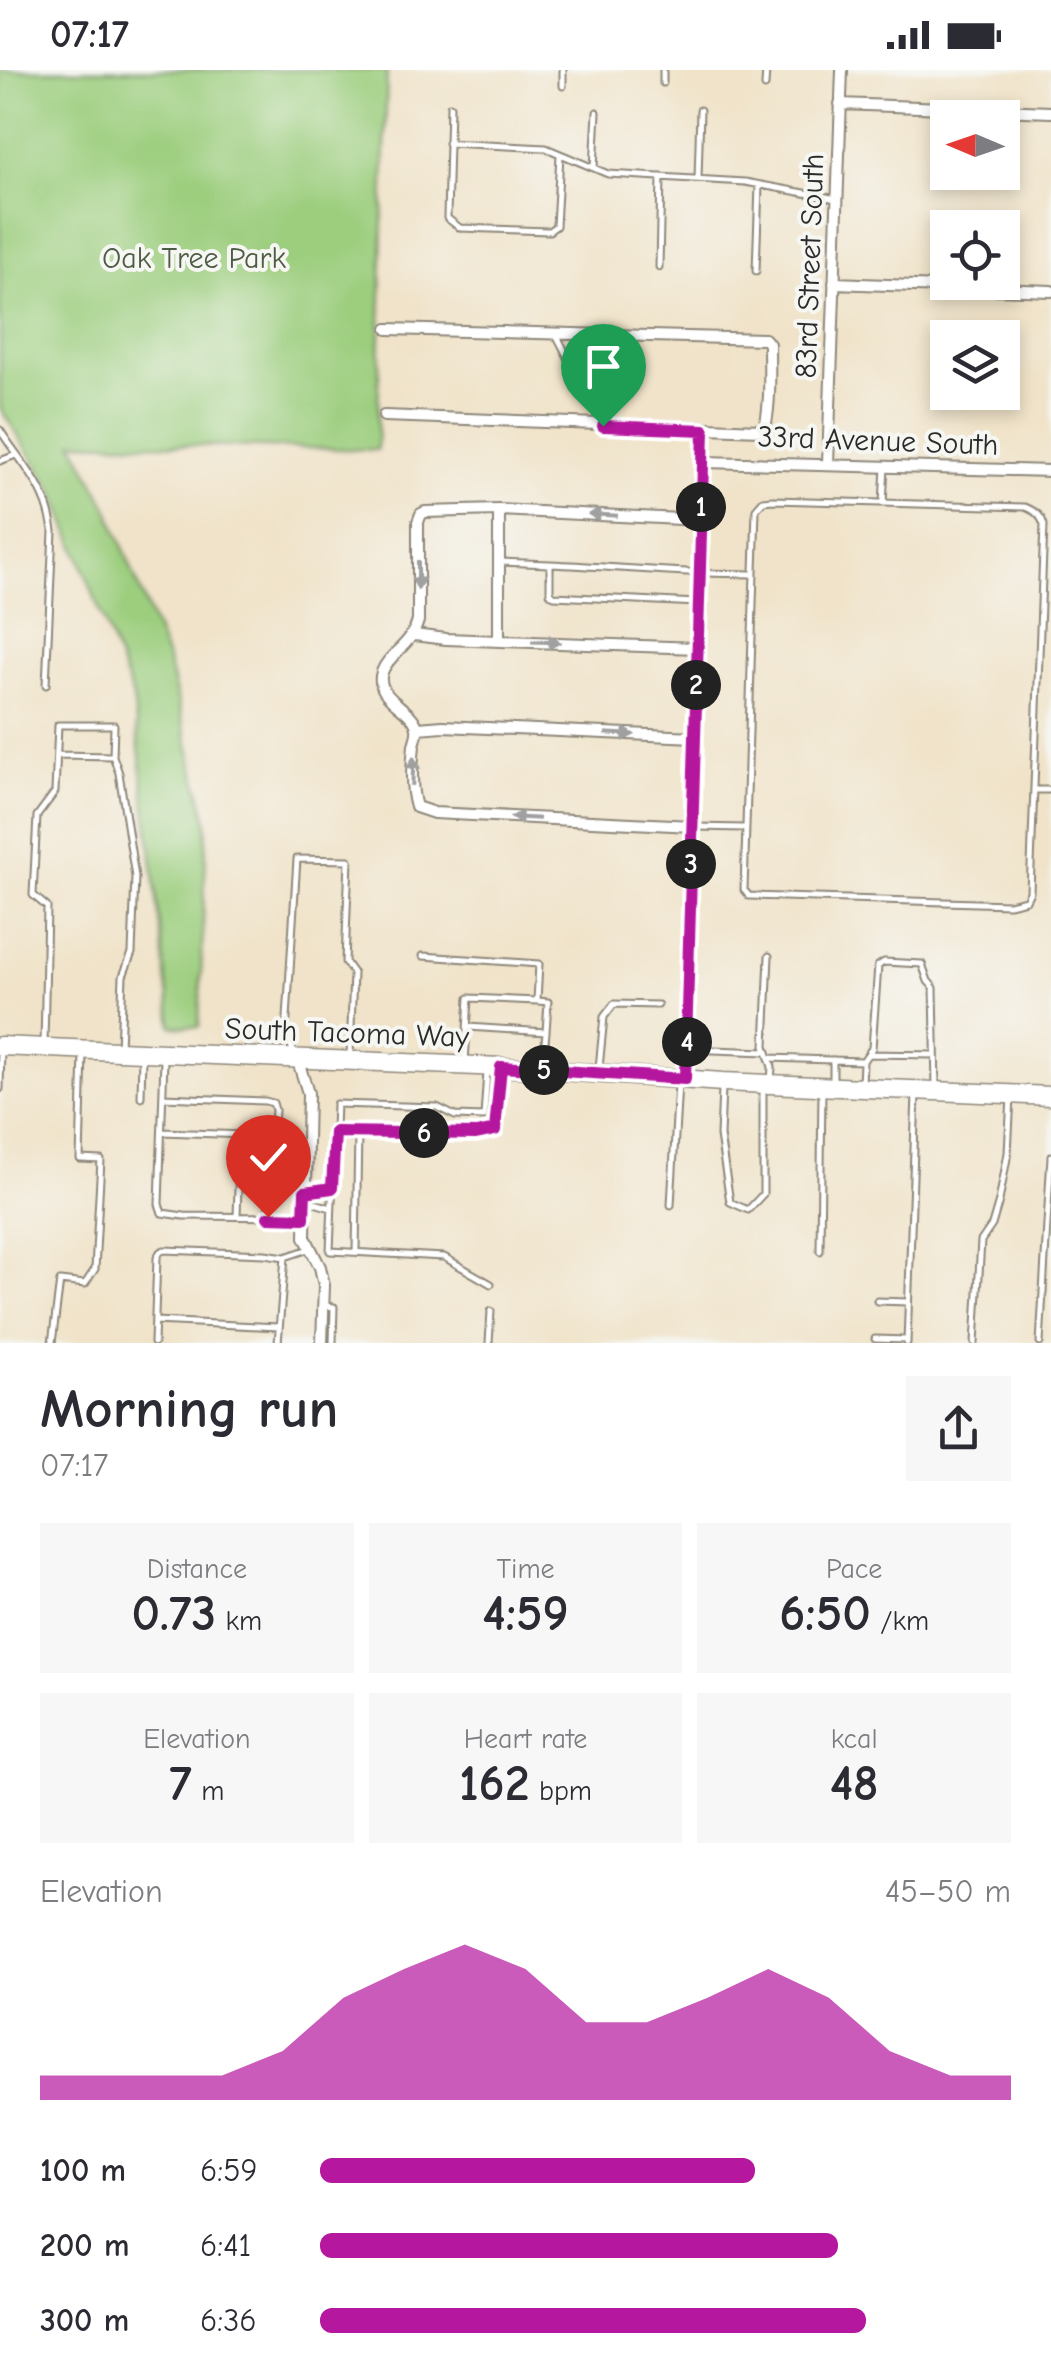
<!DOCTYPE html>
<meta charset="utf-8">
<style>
body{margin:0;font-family:"Comic Neue",sans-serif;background:#f7f7f7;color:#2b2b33;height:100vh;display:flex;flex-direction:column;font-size:38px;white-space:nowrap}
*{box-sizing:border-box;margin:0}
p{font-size:32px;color:#7c7c81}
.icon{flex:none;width:55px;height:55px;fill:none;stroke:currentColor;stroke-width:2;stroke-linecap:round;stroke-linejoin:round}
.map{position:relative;height:1273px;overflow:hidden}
.drawer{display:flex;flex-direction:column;background:#fff;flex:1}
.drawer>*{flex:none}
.needle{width:65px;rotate:272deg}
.controls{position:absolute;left:930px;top:30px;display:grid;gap:20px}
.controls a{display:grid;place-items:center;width:90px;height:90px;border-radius:0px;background:#fff;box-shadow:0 5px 15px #0003;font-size:50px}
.pin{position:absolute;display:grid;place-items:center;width:85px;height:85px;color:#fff;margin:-102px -42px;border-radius:50% 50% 50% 0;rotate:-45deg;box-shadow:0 0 10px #0007}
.pin .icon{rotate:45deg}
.km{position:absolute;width:50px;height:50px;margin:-25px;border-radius:50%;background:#222;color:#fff;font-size:28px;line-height:50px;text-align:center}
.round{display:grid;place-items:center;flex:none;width:105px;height:105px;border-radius:0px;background:#f7f7f7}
.headline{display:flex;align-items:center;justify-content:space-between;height:170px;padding:0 40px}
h1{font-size:55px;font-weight:600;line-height:75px}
.figures{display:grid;grid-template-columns:repeat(3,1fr);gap:15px;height:170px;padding:10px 40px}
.figures div{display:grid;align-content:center;border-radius:0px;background:#f7f7f7;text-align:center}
.figures b{font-size:50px;font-weight:600}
.figures small{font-size:28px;font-weight:400}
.figures p{font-size:28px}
.chart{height:280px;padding:20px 40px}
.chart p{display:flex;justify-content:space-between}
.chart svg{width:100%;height:180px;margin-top:10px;fill:#b5179e;opacity:.7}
ul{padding:0 40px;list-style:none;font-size:32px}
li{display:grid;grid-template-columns:160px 120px 1fr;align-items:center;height:75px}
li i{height:25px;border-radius:12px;background:#b5179e}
.status{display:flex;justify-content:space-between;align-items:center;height:70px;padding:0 50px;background:#fff;direction:ltr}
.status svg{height:28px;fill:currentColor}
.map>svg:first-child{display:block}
.green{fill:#9cce7e;stroke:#647c54;stroke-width:2.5}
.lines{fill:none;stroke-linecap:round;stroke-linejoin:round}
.service-casing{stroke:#8e877a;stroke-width:9}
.minor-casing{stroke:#8e877a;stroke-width:14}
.primary-casing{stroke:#8e877a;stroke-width:21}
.service{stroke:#fff;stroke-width:5}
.minor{stroke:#fff;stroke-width:10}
.primary{stroke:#fff;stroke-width:18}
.oneway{fill:#a0a0a0}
.route-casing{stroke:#fff;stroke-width:20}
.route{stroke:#b5179e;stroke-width:12}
.labels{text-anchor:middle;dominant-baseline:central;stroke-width:8;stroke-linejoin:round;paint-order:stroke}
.park-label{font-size:30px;fill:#4d5c44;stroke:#f6f6f2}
.street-label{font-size:30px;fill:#2b2b2b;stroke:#f6f6f2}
</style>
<div class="status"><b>07:17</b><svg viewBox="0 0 49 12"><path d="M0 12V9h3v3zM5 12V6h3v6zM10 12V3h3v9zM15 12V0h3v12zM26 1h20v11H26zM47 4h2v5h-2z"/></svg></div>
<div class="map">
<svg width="1051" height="1273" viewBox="0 0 1051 1273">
<rect width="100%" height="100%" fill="#f6f6f2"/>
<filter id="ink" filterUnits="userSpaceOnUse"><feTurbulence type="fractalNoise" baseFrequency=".01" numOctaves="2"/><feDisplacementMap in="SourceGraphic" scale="20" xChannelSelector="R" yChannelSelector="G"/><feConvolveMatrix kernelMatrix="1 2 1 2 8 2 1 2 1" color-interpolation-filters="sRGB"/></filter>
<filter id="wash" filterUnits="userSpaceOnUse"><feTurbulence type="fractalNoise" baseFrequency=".0048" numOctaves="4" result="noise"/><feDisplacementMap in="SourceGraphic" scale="40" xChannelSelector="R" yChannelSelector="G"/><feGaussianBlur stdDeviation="2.25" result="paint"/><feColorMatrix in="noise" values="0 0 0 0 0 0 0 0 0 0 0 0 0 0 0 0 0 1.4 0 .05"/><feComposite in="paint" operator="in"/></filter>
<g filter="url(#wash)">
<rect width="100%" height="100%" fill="#f0e3c9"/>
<path class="green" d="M0,0H387L377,380L73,372L108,439L168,591L207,752L199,957L172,956L133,627L53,419L0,338Z"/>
</g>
<g filter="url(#ink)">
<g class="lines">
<defs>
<path id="service" d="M663,13V0
M563,16V0
M765,16L766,0
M450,36L447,148L460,158L549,161L556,156L560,85
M448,73L546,78L608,104L745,112L837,129
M594,98L597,42
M698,109L700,40
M659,197L661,107
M756,201L759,115
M557,266L602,354
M0,360C23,396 47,416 53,461L46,615
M0,391L16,385
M773,430L1025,437C1035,441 1041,445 1044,455L1030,822L1026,830L1009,834L749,826L744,820L756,439L763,431Z
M883,433L885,397
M499,492L550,494
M698,533L554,526L550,523V494C617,497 685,504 752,504
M57,685L113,686
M1034,720H1051
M695,757L744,758
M423,886L539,894L537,931L469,928L465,992
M769,886L765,976L772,997L771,1011
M468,957L546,962L548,932L538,931
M44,975L47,837L33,825L37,746L55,722L58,655H114L113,686L119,703L135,807L132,883L123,906L120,978
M686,979L767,982
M868,984L935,985
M295,985L286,964L297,789L349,790L345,892L353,903L350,986
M769,988L863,991
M164,989L159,1134L162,1143L184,1146L304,1147
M543,993L546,962
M599,998L604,947L614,934L658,935
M487,1002L484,1047L455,1046L437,1037L336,1034L330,1181L444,1187L491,1214
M833,1012V990
M862,1015L863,991L872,978L878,896L884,892L922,894L928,911L934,918L936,1018
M722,1018L720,1066L730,1132L748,1140L763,1124V1016
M0,1019L1,979
M141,1027L142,985
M163,1027L265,1031L273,1033L275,1040L268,1147
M162,1062L273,1066
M335,1062L476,1064L495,1060L501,999
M306,1121L332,1118
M308,1131L331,1138
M671,1135L678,1013
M237,1146L240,1064
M820,1181L822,1019
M356,1182L358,1062
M877,1231L908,1232
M326,1236L334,1237L333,1273
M155,1251L279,1257
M875,1269L907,1270
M52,1273L60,1211L85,1214L95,1199L101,1090L80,1089L83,982
M154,1273L157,1188L160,1182L164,1180L265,1184L285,1187L309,1179
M278,1273L285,1187
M489,1273L491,1241
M907,1273L916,1024
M975,1273L981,1171L992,1155L999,1131L1008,1083L1011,1026
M1040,1273L1051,1086"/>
<path id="minor" d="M840,34L1051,42
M834,213L1051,221
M384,346L761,360L765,358C771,331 769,302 769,274L765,269L388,259
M703,392L1051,401
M828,394L842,0
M414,565L446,569L697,578
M499,570V440
M418,658L443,656L695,667
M692,756L434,743L416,737C410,717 412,696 414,675C415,670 418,665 417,659C416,639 373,629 382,602C389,583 411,576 418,551V452L421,444L425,442L499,440L700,450
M297,988L308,1023L305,1167L320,1197L324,1215L322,1273
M685,1009L704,360"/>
<path id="primary" d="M0,976L501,997L723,1012L1051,1026"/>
</defs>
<use href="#service" class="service-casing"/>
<use href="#minor" class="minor-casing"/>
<use href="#primary" class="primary-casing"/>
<use href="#service" class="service"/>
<use href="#minor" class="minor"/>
<use href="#primary" class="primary"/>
</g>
<defs><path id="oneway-solid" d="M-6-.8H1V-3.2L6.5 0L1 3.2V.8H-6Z" transform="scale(2.5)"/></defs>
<g class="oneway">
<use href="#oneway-solid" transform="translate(603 445) rotate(-177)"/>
<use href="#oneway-solid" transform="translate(418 505) rotate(90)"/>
<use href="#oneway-solid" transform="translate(546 572) rotate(2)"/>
<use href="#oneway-solid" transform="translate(620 664) rotate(3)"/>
<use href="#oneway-solid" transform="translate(413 701) rotate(-87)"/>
<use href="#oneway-solid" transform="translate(525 748) rotate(-177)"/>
</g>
</g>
<g class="lines" filter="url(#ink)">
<defs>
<path id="route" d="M268,1147L304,1148L305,1122L332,1118L335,1062L476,1064L495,1060L501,997L685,1009L704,360L603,356"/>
</defs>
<use href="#route" class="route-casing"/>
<use href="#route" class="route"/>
</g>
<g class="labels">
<g class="park-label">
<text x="194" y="188">Oak Tree Park</text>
</g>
<g class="street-label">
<text transform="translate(810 196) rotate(-88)">83rd Street South</text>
<text transform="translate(878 371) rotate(2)">33rd Avenue South</text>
<text transform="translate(347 963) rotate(2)">South Tacoma Way</text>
</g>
</g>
</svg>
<div class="controls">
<a><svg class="needle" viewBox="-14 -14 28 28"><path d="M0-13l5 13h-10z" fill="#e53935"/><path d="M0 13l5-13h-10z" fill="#7c7c81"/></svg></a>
<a><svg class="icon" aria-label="locate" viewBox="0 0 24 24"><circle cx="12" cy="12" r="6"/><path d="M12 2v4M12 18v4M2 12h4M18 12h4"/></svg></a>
<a><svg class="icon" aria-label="layers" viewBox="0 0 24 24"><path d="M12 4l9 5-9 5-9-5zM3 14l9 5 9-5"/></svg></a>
</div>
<div class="pin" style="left:603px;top:356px;background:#1e9e55"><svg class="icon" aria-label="arrive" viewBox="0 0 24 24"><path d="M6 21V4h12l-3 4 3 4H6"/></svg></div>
<div class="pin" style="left:268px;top:1147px;background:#d93025"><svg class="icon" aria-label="check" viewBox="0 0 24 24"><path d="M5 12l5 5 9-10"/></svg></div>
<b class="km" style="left:701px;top:437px">1</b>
<b class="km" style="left:696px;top:615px">2</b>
<b class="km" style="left:691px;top:794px">3</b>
<b class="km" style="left:687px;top:972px">4</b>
<b class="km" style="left:544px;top:1000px">5</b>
<b class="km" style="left:424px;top:1063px">6</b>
</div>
<section class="drawer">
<div class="headline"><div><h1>Morning run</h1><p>07:17</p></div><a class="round"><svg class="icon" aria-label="share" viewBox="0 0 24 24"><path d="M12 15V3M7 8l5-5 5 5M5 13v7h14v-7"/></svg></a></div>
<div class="figures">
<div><p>Distance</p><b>0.73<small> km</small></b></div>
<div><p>Time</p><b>4:59</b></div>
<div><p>Pace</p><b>6:50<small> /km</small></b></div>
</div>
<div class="figures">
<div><p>Elevation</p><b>7<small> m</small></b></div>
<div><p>Heart rate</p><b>162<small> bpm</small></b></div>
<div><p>kcal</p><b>48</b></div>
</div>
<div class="chart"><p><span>Elevation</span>45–50 m</p>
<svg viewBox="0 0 160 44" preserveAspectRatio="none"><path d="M0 44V38L10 38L20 38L30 38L40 32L50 19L60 12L70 6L80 12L90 25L100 25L110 19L120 12L130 19L140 32L150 38L160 38V44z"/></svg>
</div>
<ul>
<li><b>100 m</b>6:59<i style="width:63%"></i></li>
<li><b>200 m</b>6:41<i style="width:75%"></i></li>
<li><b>300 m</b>6:36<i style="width:79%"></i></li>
</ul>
</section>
